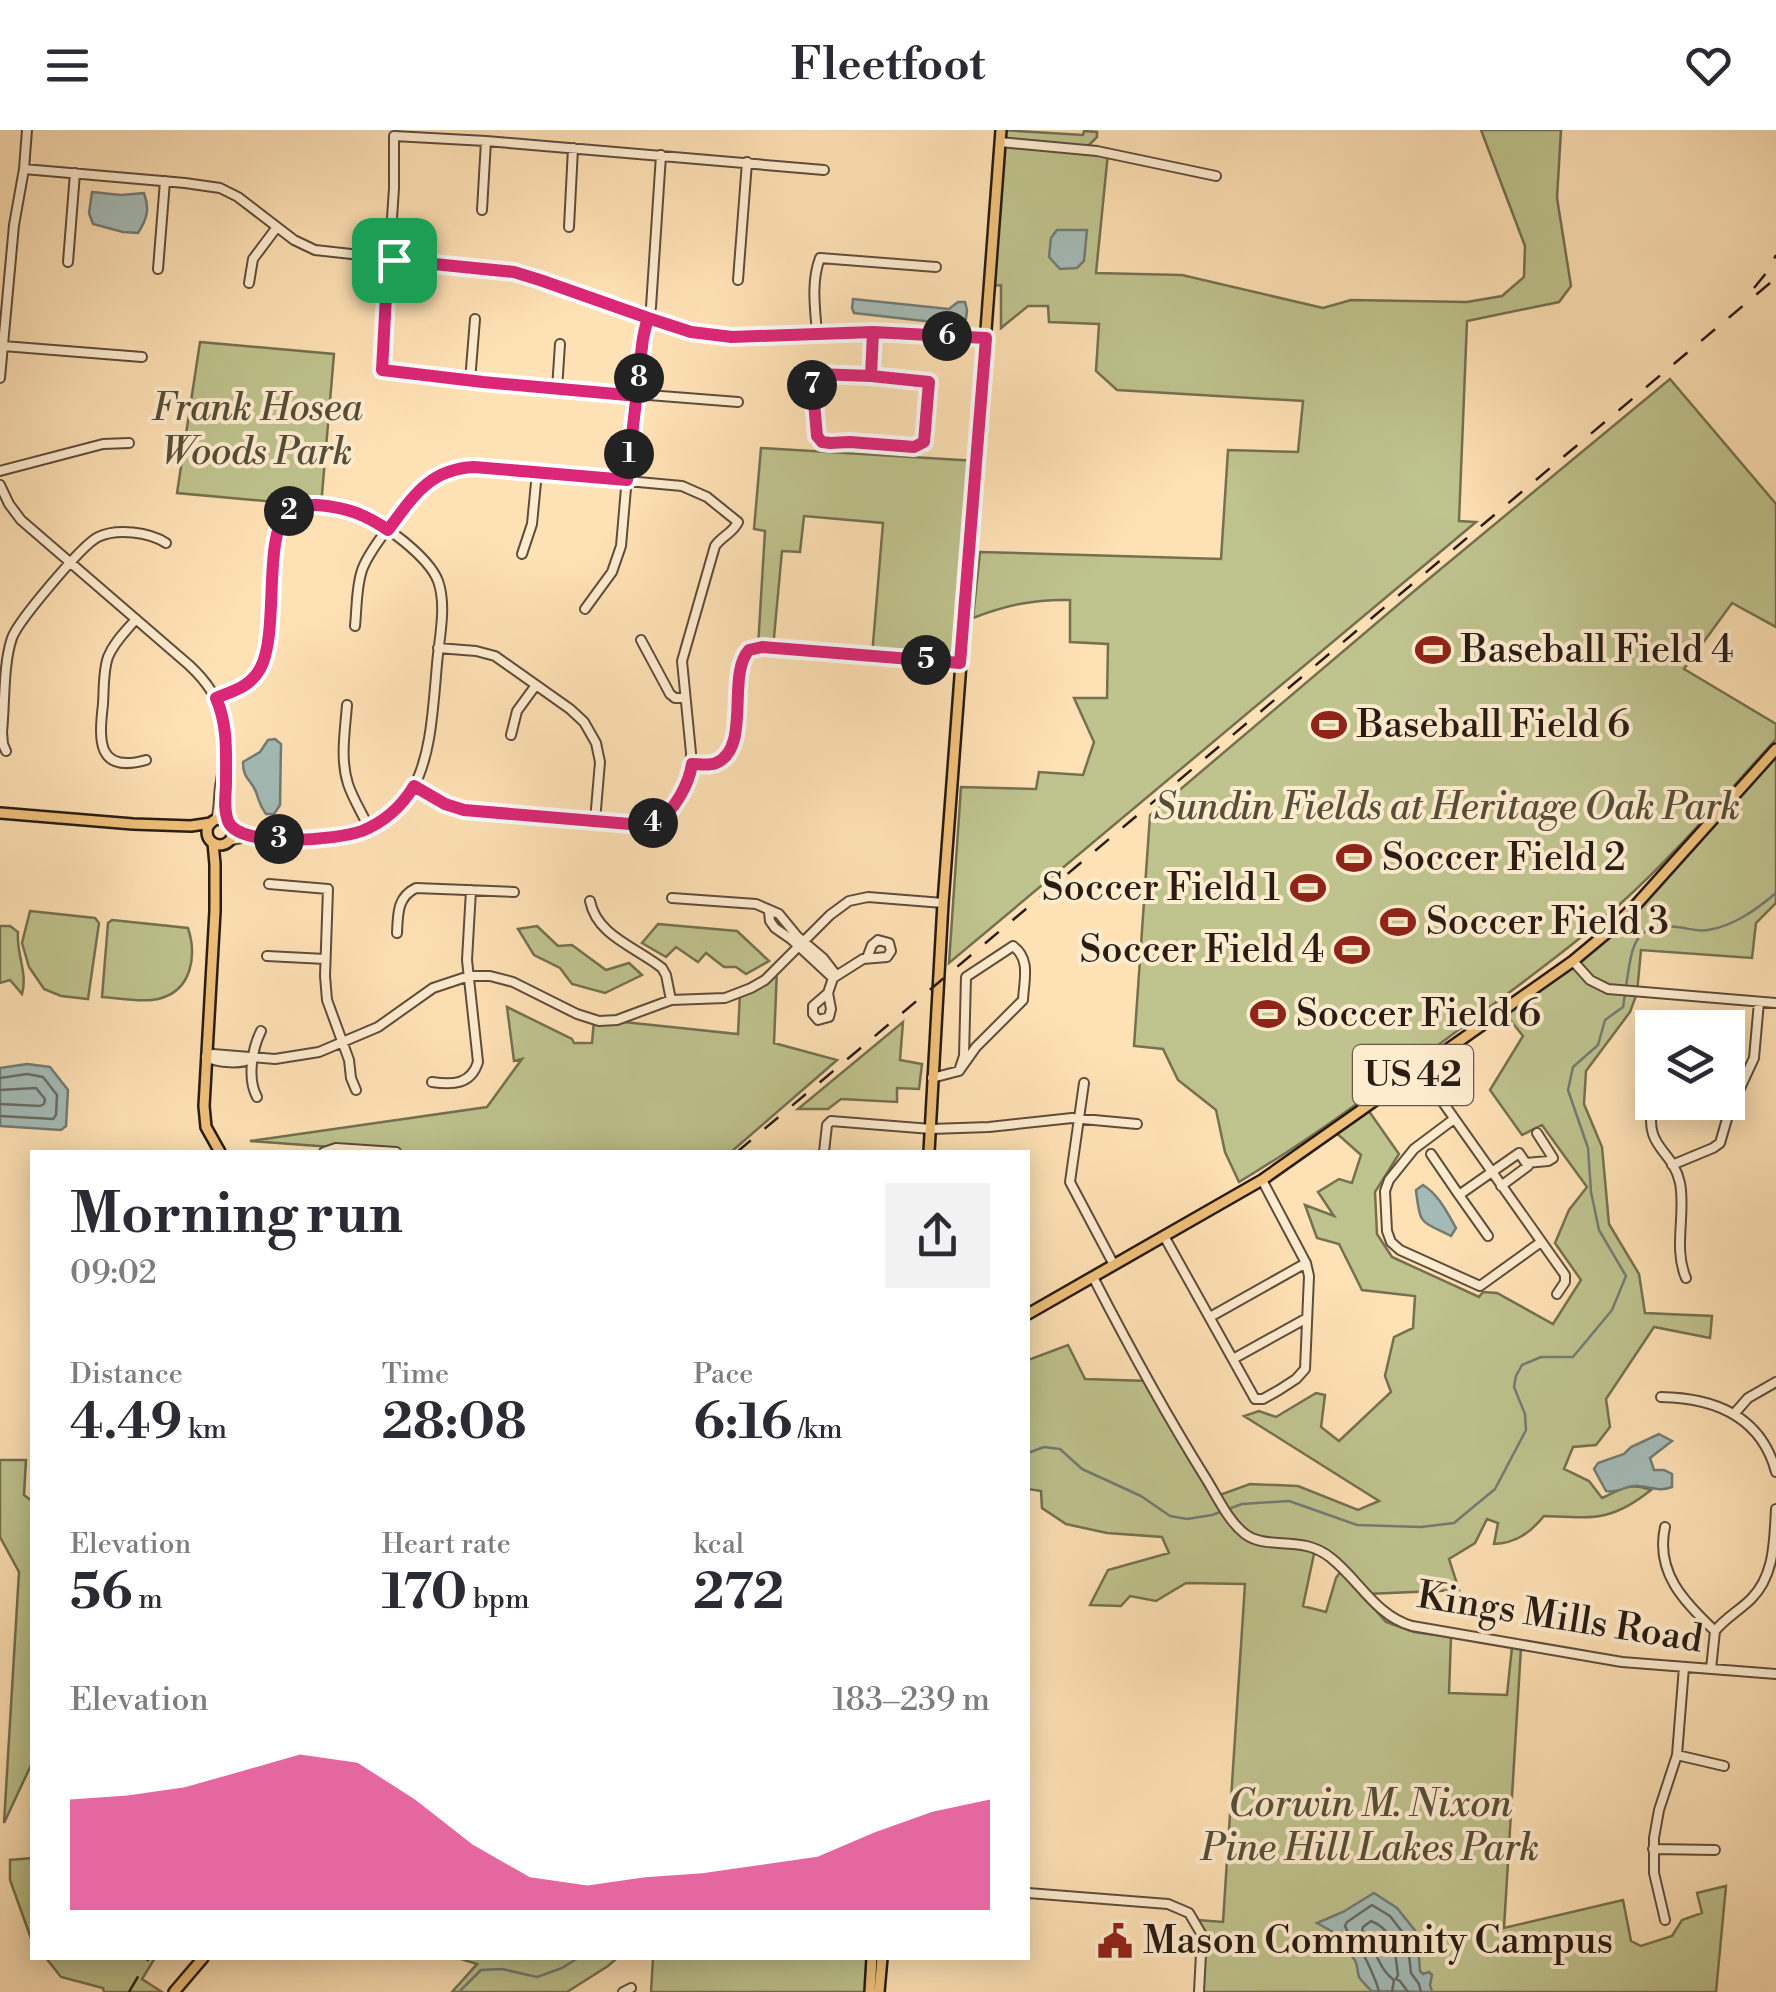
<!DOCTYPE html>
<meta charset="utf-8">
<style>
body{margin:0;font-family:"Libre Bodoni",serif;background:#f2f2f3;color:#2b2b33;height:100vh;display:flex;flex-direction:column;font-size:38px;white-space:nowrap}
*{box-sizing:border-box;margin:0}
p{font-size:32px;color:#7c7c81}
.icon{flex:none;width:55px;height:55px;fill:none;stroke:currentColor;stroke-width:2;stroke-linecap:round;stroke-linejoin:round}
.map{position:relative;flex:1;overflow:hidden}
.details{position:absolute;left:30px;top:1020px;width:1000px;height:810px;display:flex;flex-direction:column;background:#fff;border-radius:0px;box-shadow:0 5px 25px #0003}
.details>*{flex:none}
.fabs{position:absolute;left:1635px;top:880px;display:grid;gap:20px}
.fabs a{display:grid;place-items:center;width:110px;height:110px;border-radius:0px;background:#fff;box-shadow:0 5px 25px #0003;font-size:50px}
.pin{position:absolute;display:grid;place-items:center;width:85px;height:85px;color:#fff;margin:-42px;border-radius:20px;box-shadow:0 5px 15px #0006}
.km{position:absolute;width:50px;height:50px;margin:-25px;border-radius:50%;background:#222;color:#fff;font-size:28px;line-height:50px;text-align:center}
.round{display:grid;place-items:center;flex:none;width:105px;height:105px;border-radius:0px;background:#f2f2f3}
.summary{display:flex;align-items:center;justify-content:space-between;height:170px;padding:0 40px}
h1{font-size:55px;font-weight:700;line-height:75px}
.figures{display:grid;grid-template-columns:repeat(3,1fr);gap:15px;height:170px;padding:10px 40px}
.figures div{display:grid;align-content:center}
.figures b{font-size:50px;font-weight:700}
.figures small{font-size:28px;font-weight:400}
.figures p{font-size:28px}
.chart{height:280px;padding:20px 40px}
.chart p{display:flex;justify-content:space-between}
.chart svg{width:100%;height:180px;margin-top:10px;fill:#db2777;opacity:.7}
header{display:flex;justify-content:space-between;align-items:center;height:130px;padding:0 40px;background:#fff;font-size:45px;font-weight:700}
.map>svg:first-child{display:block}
.green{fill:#bfc38e;stroke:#747050;stroke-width:2.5}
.water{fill:#a4bbb7;stroke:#727b75;stroke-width:2.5}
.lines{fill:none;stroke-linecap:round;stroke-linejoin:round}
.shore{stroke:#666c65;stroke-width:2.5}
.stream{stroke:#727b75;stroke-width:2.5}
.minor-casing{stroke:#5e4d3c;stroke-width:12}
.major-casing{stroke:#281c13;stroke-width:14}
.minor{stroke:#feeccf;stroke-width:8}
.major{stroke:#efc07a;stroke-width:9}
.rail{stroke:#281c13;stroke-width:2.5;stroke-dasharray:18 18;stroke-linecap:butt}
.route-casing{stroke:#fff;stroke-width:20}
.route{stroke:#db2777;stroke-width:12}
.labels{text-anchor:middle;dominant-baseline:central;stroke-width:8;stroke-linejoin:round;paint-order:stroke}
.shield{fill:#feeccf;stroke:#685a4b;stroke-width:2.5}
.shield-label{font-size:35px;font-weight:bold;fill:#281c13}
.park-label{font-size:38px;font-style:italic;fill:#554e38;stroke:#feeccf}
.poi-label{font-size:38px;fill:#281c13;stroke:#feeccf;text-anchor:start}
.street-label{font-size:38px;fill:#281c13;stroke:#feeccf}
</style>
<header><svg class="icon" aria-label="menu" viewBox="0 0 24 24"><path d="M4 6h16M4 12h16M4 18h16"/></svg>Fleetfoot<svg class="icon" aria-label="heart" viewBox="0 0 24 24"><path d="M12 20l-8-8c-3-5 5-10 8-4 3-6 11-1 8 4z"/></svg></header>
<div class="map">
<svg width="1776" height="1862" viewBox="0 0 1776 1862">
<rect width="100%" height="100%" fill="#fee1b5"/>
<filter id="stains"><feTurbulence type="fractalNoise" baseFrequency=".002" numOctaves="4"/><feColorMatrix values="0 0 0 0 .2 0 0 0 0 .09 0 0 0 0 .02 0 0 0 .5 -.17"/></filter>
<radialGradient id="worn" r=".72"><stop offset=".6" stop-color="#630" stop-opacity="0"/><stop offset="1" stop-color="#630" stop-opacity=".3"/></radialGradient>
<path class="green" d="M1001,0L1083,5L1084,1L1097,2V7L1086,18L1108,23L1096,143L1182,145L1323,178L1351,170L1467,172L1502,166L1524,147L1525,116L1481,0H1561L1557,68L1571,156L1559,172L1467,191L1459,391L1476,392L949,833L961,657L1036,659L1039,642L1083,645L1094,612L1074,568H1107L1108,514L1070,512V470C1034,469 1007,475 973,488L980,422L1221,429L1228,320L1298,322L1303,271L1117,260L1096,241L1099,194L1049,192L1048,176H1028L1001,198V155L990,156Z
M200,212L334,224L321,376L177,363Z
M1670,249L1776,374V497L1732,473L1684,539L1776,594V609C1725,665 1676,724 1619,775C1565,823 1504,866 1445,910C1378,959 1311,1009 1239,1052L1225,1022L1216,980L1178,950L1163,919L1134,916L1150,685L1419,457Z
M761,318L977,331L960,533L872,526L883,393L804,386L800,422L782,421L773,518L758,517L765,401L754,399Z
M1776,619V773L1756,793L1752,828L1641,820L1637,863L1630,882L1586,941L1584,974L1602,1017L1609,1094L1639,1144L1645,1183L1712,1186L1710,1208L1654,1197L1606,1269L1610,1297L1596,1315L1573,1317L1564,1339L1589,1351L1602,1368C1622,1359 1629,1352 1651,1360C1611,1392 1593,1388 1544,1386C1530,1403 1516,1413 1494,1414L1498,1393L1487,1389L1475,1413L1449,1429L1459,1460L1367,1464L1343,1438L1315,1419L1303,1476L1326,1482L1336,1448L1341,1441L1386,1492L1414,1502L1451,1507L1449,1563L1507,1565L1512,1517L1521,1518L1504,1798L1623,1770L1631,1811L1641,1816L1672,1806L1682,1790L1702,1783L1697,1763L1726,1756L1716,1862H1199L1202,1805L1196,1790L1223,1792L1245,1454L1186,1453L1156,1471L1130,1466L1121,1476L1090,1475L1108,1440L1169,1423L1162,1407L1107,1403L1066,1394L1042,1378L1041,1361L1028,1359V1230L1068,1215L1085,1249L1149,1251L1217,1366L1250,1354L1298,1356L1358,1380L1379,1371L1244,1286L1259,1281L1276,1287L1316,1263L1325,1265L1321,1297L1339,1311L1391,1262L1385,1246L1394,1207L1413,1198L1415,1166L1362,1160L1339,1114L1317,1108L1305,1075L1334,1086L1318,1062L1339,1049L1352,1053L1361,1025L1333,1000L1366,977L1399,1024L1375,1062L1377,1104L1392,1127L1479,1167L1483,1162L1497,1163L1553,1194L1581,1150L1555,1113L1569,1080L1587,1057L1542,995L1522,1005L1490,960L1523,906L1503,881L1582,825L1634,776Z
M30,781L95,788L99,793L88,869L61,866L44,859L29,837L22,813Z
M112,790L188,798C197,826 192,861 158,869C142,873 119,868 102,867L108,793Z
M658,794L737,801L769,831L746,844L736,837H724L706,823L698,832L676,817L666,827L642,813Z
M0,796H10L18,802C16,823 28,843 22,864L10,850L0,853Z
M537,796L558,816L572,815L606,840L629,833L642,845L605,863L572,854L560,838L534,825L518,799Z
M777,839L774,913L837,930L731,1022H399L250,1011L487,977L522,929L514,931L507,877L572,909L574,913H592L594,890L609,891L610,895L624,892L738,904L740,863Z
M903,892L900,930L922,934L919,959L897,958V972L841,969L828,979H798Z
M0,1330H26L24,1365L32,1371V1633L4,1693L19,1442L0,1407Z
M32,1728V1811L10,1750V1730Z
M46,1828H155L142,1849L162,1862H104L103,1858L61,1847Z
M458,1828H617L608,1836L567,1862H452L477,1834Z
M653,1828H872L870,1862H651Z"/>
<path class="water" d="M92,62L121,65L144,63C150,79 147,89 138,103L123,102L93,94L89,83Z
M1057,100H1087L1084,131L1077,138L1060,139L1049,127L1051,108Z
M853,169L949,179L958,172H965L967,180L966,189L960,195L854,183L852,178Z
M275,609L281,614L280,675L274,684H266C258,673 260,672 256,662C250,648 243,649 243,632L260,622L268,610Z
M27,934L50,937L68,960L66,996L61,1000L0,996V938Z
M1423,1055C1438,1064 1447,1082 1456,1098L1451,1106C1420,1090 1420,1096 1416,1060Z
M1659,1304L1672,1311L1650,1328L1654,1340H1664L1672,1344V1357C1659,1362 1652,1357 1639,1356C1627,1354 1618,1364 1606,1361L1594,1339L1598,1333L1624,1324L1631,1317Z
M1374,1763L1397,1778L1417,1803L1420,1841L1423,1844L1429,1842L1432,1845L1430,1855L1432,1862L1372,1861C1370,1860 1360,1849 1359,1847C1357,1841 1358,1834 1354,1829C1348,1820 1343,1817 1340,1806L1317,1793L1343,1782Z"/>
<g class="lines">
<path class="shore" d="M0,948L27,944L43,947L57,965L56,985L53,989L0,986
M0,960L36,958L45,969L44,974L40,976L0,974
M1379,1862C1378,1855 1364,1822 1358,1817C1357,1814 1353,1814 1352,1811C1348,1807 1348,1801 1345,1796L1347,1792L1372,1775L1390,1786L1407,1808L1411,1843L1419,1854L1421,1862
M1392,1862L1394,1850C1378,1839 1376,1817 1362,1802L1363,1797L1371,1791C1395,1800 1395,1822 1398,1845L1396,1849L1400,1851L1408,1862"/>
<path class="stream" d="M1626,856C1632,821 1631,791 1677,797C1687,798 1699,802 1708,800C1734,796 1757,779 1776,763
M1028,1323L1044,1317L1060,1319L1082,1339L1141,1366L1170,1386L1187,1389L1212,1385L1242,1374L1289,1371L1357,1395L1421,1397L1454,1393L1495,1359L1526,1300L1525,1284L1514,1257L1516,1246L1522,1235L1541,1227H1573L1612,1180L1626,1146L1599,1100L1591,1062L1588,1018L1568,960L1573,937L1598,915L1605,890L1623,877L1625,864
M459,1862L481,1840L502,1839L537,1847L562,1838L578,1828"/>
<defs>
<path id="minor" d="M1000,12L1097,21L1216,46
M24,39L185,53L220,58L238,67L294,110L315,120L514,142L541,150L674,197L710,206L732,207L842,202H890L986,209
M482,80L486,11
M569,97L573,18
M68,132L75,43
M158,139L165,51
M738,150L747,32
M249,153L253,129L277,97
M817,203C815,179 811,151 820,128L936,137
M3,216L142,227
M845,243L929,252L926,308L922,315L914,317L850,312L830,313L819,309L812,250L817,244Z
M871,246L873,202
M0,248L14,95L24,39L27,0
M470,251L475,189
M557,259L560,214
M738,272L483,252L382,240L394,58V6L486,11L824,40
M0,341L103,314L129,313
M0,355L9,374L21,390L189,535C228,571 229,601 221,651C218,664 220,677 216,690
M522,424L532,394L537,342
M585,479L612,442L621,416L630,312L643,208L651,177L661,25
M136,489C126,501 114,512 108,527C103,541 104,559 103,574C99,609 96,644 146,630
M355,496C357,477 356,458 362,440C370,418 416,359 436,347C448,340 461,338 474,337L682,356L707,367L738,392C733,403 722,406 715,416L682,531L691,623L690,646L685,657L667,683L655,692L643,695L473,681L445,675L414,656
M641,510L670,564L675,568H685
M438,518L476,521L495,526L570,579L584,592L596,613L600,632L595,691
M216,568C230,562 245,558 255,546C285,511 257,389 299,376C315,371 343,376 358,382C382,392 429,427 438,451C447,476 439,509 437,534C429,625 429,702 314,709C288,711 256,711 233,698
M347,575C345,601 340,629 348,654C353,669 362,683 369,698
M511,605L517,581L536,555
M6,621L3,614L2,602C5,574 3,534 12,508C18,491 82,415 98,407C117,398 149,402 166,413
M691,634C699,634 708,635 715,633C755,619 721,537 754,518L960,533
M225,642V674L229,692
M231,710L252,706
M269,754L328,759L325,846L327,870L349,930L351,948L356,960
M672,768L756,774L779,784L797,806L823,828L836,845
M590,771C597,806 636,817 662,838L666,845L671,870
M769,782L770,791L775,798L791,809L833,848
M397,803C398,784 397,767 416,758L514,762
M267,826L325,829
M1573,831L1590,850L1608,859L1776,873
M828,863L813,876V884L818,890L829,887L831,879L828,863L833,848L863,829L887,827L891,821L889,813L878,810L872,815L867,828
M206,927L213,924L275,929L319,922L378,897L433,858L469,846H490L513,852L577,884L599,891L617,890L671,870L725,868L751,858L765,850L830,785L849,771L868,767L943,773
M206,927C218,933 242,935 253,928
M1420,940L1565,1145V1152L1557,1164
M932,948L959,941L976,917L1023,870C1024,850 1031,829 1013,816L966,847L964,926L959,941
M432,952C452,955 471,955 478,932L467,830L471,760
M1084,953L1070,1052L1114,1135
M257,967C247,949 252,919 261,901
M1653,972C1643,1020 1672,1017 1680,1053C1686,1084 1673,1118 1686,1148
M1454,989L1414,1019L1389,1050L1385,1061L1387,1101L1391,1112L1400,1120L1480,1156L1541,1112
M324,1022L336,1018L396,1022
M824,1022L827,995L831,991L931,999L989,997L1072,988L1137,994
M1431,1024L1459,1065L1519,1023L1528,1036L1501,1056
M1526,1033L1548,1031L1553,1028L1537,1003
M1672,1035L1713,1018L1720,1013L1729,982L1754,928L1759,872
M1459,1065L1488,1106
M1164,1106L1255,1269H1263L1279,1260L1296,1249L1305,1239L1309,1146L1306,1133L1262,1050
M1093,1147C1128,1215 1165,1283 1205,1347C1217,1366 1228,1391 1245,1404C1268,1421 1302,1404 1331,1428C1359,1450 1376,1486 1412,1496L1622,1532L1776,1544
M1210,1187L1306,1133
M1233,1229L1307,1188
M1661,1267C1715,1268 1761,1286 1776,1342
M1734,1284L1748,1268L1776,1252
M1665,1397C1655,1442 1684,1472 1715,1501
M1711,1539L1715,1501C1725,1488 1739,1481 1751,1469C1775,1445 1774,1411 1776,1379
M1677,1625L1724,1636
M1653,1719L1715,1720
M1028,1763L1168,1774L1189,1783L1202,1805L1199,1862
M1665,1790L1654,1743V1708L1659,1680L1677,1625L1684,1537
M623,1862L631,1858"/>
<path id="major" d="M0,683L133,694L191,696L211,693
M207 702a13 13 0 1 1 26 0a13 13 0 1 1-26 0Z
M213,713L215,734V781L204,976L206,997L220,1022
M929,1022L943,773L1001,0
M1028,1184L1262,1050L1573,831L1609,801L1635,776L1776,619
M174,1862L203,1828
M870,1862L872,1828
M879,1862L882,1828"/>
</defs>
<use href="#minor" class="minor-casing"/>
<use href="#major" class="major-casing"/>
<use href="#minor" class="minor"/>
<use href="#major" class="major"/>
<path class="rail" d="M1754,158L1767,142L1776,125
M737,1022L1776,148
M129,1862L149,1828"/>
</g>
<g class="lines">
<defs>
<path id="route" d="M394,130L514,142L540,150L648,188L643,208L627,350L474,337C429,339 413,367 388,400C365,384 345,377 317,375C306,375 296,374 288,382C262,406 280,503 260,539C250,557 233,561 216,568C228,595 226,623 226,652C226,665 223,678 228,691C239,719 338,710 362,701C384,692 402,676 414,656L445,674L464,680L630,694C639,695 648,696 656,692C674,682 689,654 692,634C699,634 709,636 716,633C752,618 726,545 749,520L762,517L960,533L986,208L873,202L871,246L929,252L924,312L914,317L850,312L830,313L822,312L817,306L812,250L817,244L871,246L873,202L732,207L691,202L648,188C640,212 640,240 638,266L483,252L382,240L388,129L394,130"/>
</defs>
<use href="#route" class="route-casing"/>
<use href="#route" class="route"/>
</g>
<defs>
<symbol id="stadium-bare" viewBox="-9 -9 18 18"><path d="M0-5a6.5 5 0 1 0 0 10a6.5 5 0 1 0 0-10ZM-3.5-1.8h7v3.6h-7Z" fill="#8f2418" stroke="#feeccf" stroke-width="2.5" paint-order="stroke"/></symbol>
<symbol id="civic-bare" viewBox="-9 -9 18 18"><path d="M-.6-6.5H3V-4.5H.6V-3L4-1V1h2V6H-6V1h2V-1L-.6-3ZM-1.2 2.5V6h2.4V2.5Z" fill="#8f2418" stroke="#feeccf" stroke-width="2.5" paint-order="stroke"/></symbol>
</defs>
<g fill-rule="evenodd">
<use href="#stadium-bare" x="1408" y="495" width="50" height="50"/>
<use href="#stadium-bare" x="1304" y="570" width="50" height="50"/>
<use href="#stadium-bare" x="1329" y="703" width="50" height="50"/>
<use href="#stadium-bare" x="1283" y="733" width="50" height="50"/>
<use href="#stadium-bare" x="1373" y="767" width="50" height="50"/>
<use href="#stadium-bare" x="1327" y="795" width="50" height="50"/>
<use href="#stadium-bare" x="1243" y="859" width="50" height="50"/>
<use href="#civic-bare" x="1090" y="1786" width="50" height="50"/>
</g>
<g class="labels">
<rect class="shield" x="1353" y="915" width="120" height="60" rx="8"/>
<g class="shield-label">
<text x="1413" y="945">US 42</text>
</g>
<g class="park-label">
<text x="257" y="278">Frank Hosea<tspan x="257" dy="44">Woods Park</tspan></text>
<text x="1447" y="677">Sundin Fields at Heritage Oak Park</text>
<text x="1370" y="1674">Corwin M. Nixon<tspan x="1370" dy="44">Pine Hill Lakes Park</tspan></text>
</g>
<g class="poi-label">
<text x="1461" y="520">Baseball Field 4</text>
<text x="1357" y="595">Baseball Field 6</text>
<text x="1382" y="728">Soccer Field 2</text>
<text x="1280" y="758" text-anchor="end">Soccer Field 1</text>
<text x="1426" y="792">Soccer Field 3</text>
<text x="1324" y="820" text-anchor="end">Soccer Field 4</text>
<text x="1296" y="884">Soccer Field 6</text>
<text x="1143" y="1811">Mason Community Campus</text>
</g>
<g class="street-label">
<text transform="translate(1560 1488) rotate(9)">Kings Mills Road</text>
</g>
</g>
<rect width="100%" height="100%" filter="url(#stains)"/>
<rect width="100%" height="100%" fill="url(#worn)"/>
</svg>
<div class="fabs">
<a><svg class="icon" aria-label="layers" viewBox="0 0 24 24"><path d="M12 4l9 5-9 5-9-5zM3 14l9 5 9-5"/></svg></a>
</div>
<div class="pin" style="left:394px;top:130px;background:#1e9e55"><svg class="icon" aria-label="arrive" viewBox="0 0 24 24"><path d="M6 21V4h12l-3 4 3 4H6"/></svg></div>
<b class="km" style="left:629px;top:324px">1</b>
<b class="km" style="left:289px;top:381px">2</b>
<b class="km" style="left:279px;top:709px">3</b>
<b class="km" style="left:653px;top:693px">4</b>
<b class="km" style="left:926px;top:530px">5</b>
<b class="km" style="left:947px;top:206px">6</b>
<b class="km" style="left:812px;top:255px">7</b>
<b class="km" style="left:639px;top:248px">8</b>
<section class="details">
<div class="summary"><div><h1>Morning run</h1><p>09:02</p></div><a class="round"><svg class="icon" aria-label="share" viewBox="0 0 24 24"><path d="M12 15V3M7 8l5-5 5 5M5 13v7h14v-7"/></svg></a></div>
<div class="figures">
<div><p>Distance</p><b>4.49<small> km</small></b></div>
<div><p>Time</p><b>28:08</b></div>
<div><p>Pace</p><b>6:16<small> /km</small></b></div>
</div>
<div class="figures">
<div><p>Elevation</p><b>56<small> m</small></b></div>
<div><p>Heart rate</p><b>170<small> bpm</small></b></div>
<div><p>kcal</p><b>272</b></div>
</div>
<div class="chart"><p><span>Elevation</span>183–239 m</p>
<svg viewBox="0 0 160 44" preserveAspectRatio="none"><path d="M0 44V17L10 16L20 14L30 10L40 6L50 8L60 17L70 28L80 36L90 38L100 36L110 35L120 33L130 31L140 25L150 20L160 17V44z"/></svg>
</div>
</section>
</div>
